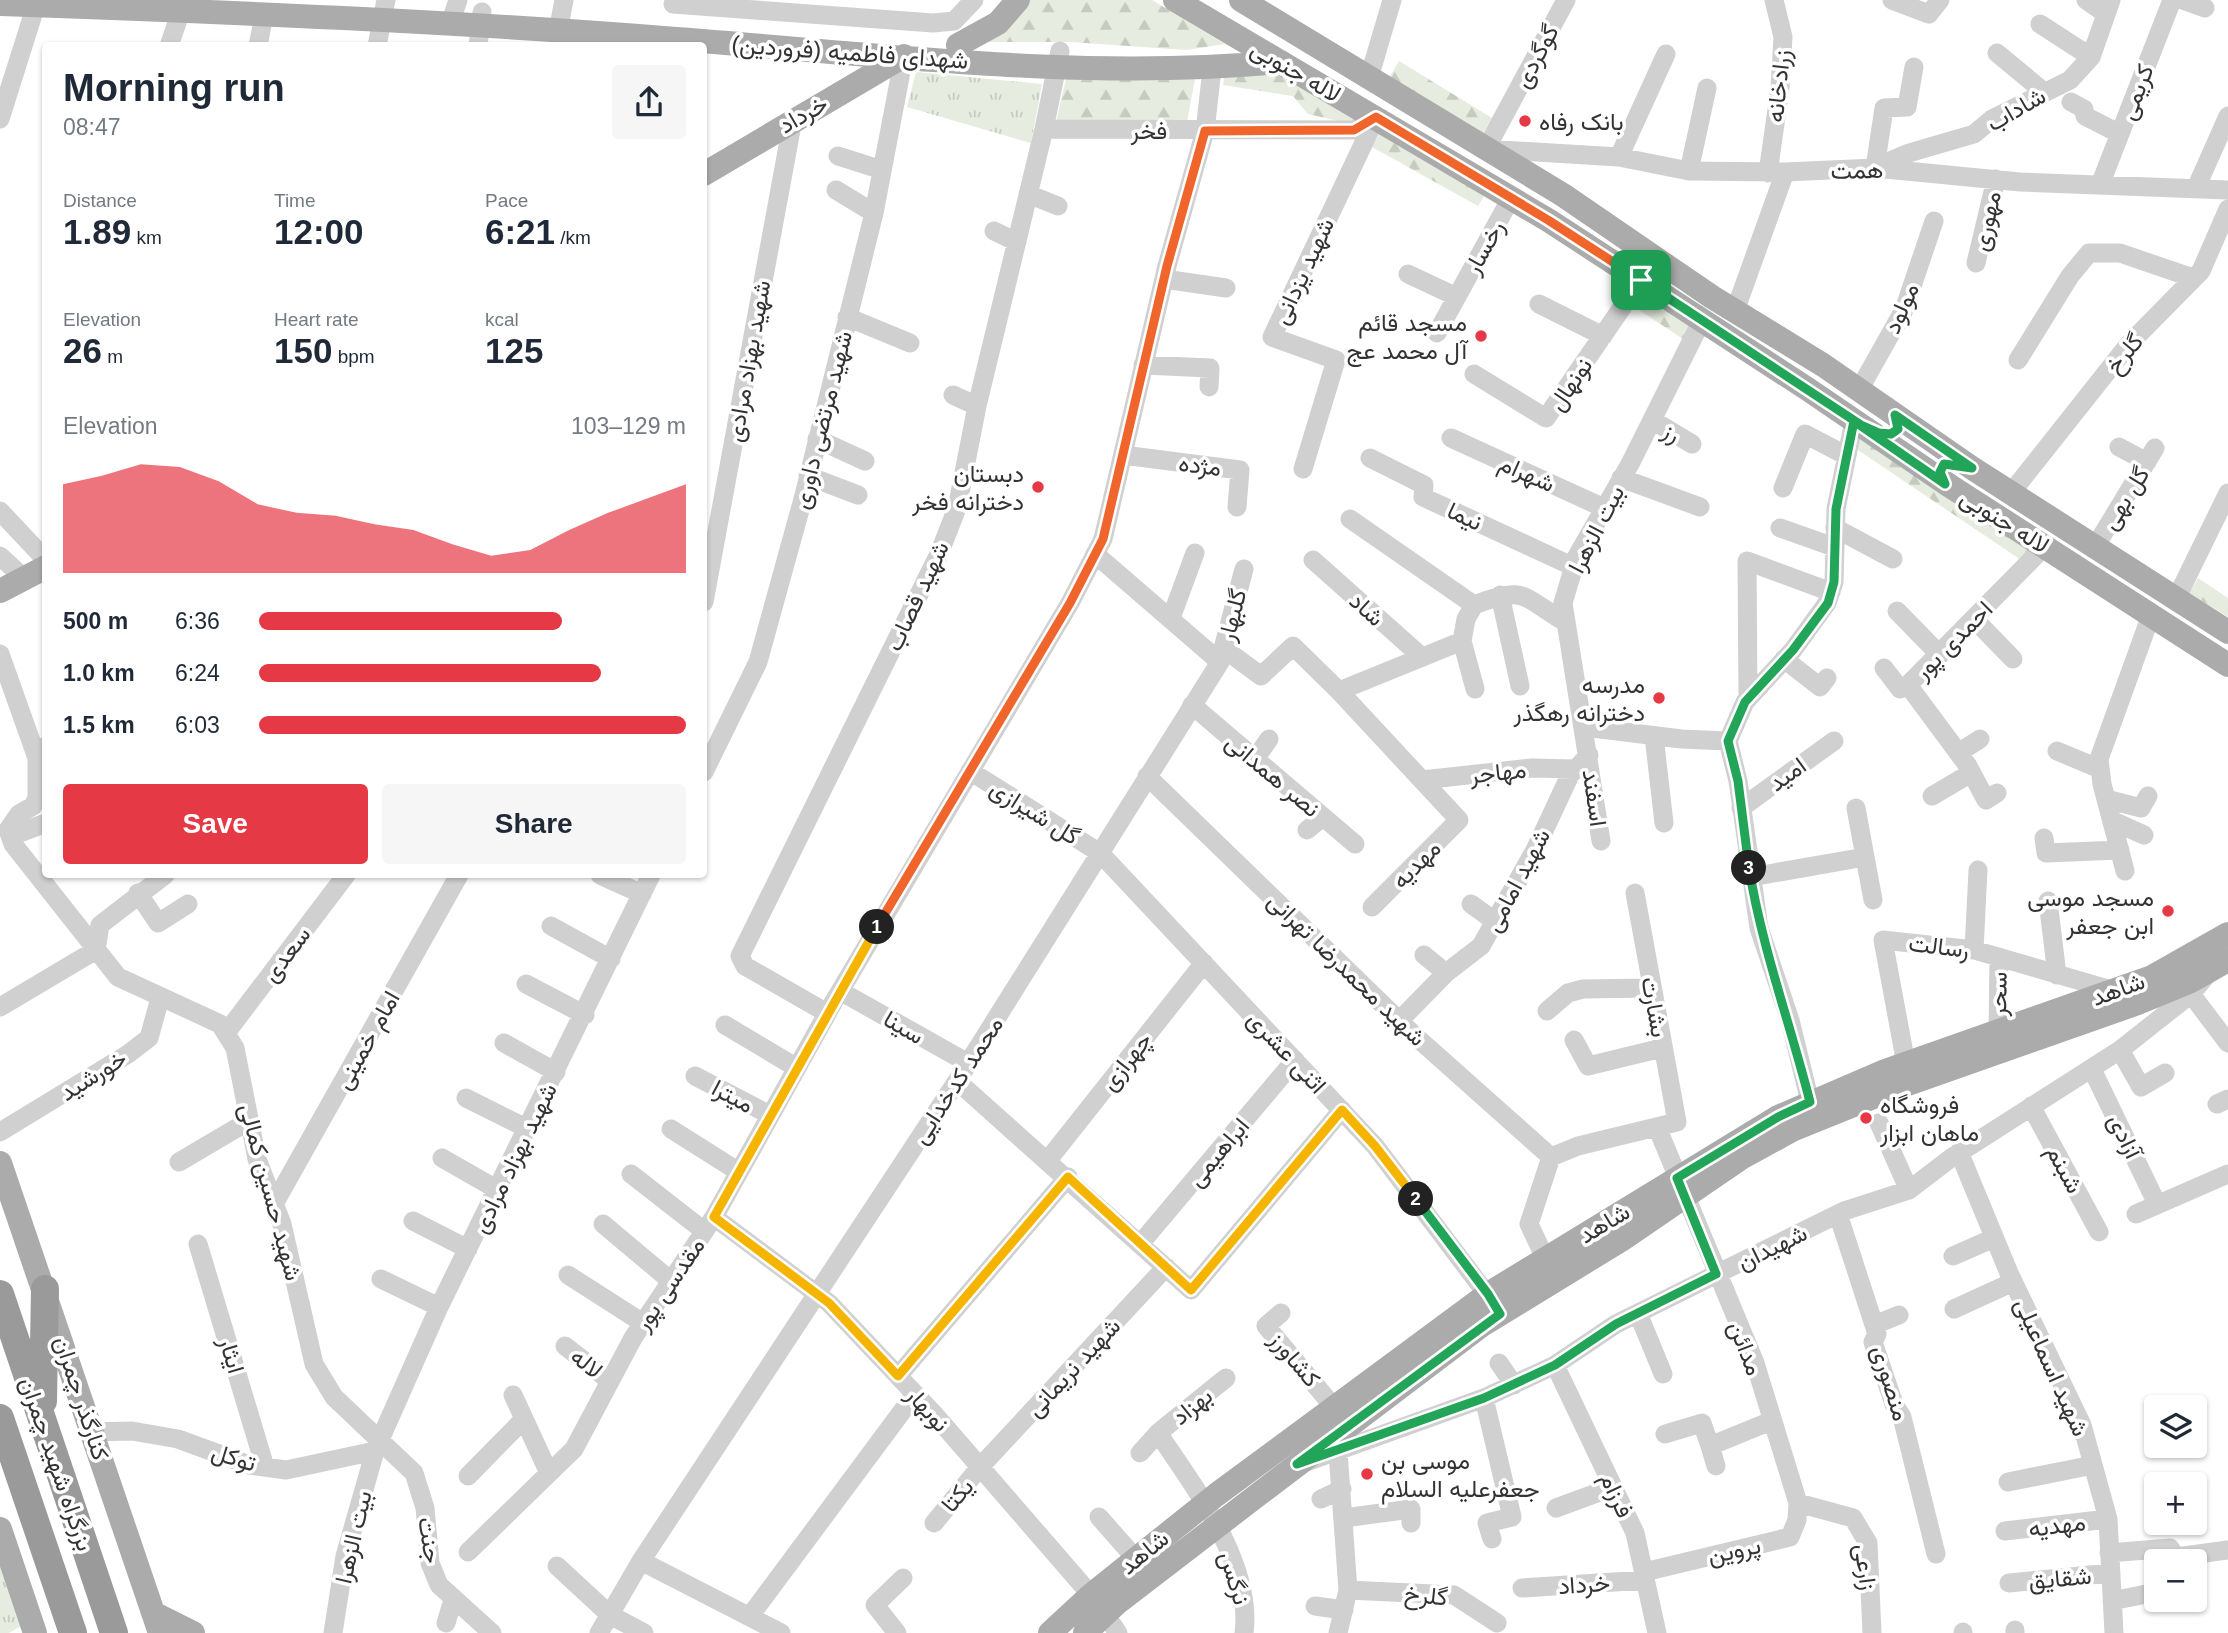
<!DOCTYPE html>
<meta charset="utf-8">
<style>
body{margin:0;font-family:Arial,Vazirmatn,sans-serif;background:#f6f6f7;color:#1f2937;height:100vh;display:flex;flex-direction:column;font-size:26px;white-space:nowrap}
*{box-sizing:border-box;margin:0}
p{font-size:23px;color:#747a83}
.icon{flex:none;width:38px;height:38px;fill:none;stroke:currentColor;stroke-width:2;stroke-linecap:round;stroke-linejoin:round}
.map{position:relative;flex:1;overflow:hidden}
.drawer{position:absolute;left:42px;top:42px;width:665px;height:836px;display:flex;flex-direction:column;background:#fff;border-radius:7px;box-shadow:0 2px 5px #0004}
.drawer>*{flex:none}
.buttons{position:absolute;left:2144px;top:1395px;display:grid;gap:14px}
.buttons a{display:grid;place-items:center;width:63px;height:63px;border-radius:7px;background:#fff;box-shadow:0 2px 5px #0004;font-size:35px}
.pin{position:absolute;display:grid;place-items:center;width:60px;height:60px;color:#fff;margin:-30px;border-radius:14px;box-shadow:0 4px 10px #0006}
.km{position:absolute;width:35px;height:35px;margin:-18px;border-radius:50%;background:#222;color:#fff;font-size:19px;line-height:35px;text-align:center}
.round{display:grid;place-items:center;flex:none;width:74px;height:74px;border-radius:7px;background:#f6f6f7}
.overview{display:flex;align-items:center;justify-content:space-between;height:119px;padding:0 21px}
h1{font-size:38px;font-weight:800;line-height:52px}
.stats{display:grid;grid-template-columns:repeat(3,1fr);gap:10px;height:119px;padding:7px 21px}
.stats div{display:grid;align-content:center}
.stats b{font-size:35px;font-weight:800}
.stats small{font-size:19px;font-weight:400}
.stats p{font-size:19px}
.chart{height:196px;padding:14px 21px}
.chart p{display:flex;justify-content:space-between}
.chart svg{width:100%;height:126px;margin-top:7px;fill:#e63946;opacity:.7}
.cta{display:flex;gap:14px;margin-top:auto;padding:14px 21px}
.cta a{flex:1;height:80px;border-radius:7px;background:#e63946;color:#fff;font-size:28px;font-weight:800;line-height:80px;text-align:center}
.cta a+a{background:#f6f6f7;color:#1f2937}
ul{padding:0 21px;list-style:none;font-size:23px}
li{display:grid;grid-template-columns:112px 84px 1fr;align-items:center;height:52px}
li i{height:18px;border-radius:9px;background:#e63946}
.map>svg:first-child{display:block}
.forest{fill:url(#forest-firs)}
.park{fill:url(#park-tufts)}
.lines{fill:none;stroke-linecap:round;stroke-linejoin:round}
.minor{stroke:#d0d0d0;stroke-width:19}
.major{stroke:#ababab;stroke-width:24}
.highway{stroke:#9a9a9a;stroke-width:28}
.split-1-casing{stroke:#fff;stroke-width:14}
.split-2-casing{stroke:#fff;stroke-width:14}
.split-3-casing{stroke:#fff;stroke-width:14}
.split-4-casing{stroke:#fff;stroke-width:14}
.split-1{stroke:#f0652b;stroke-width:9}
.split-2{stroke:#f5b400;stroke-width:9}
.split-3{stroke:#22a559;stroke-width:9}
.split-4{stroke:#22a559;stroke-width:9}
.poi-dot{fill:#e63946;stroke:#fff;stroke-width:2.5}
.labels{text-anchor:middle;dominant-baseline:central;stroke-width:7;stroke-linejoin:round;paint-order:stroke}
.street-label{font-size:24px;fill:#333;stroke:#fff}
.poi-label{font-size:24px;fill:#333;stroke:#fff;text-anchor:end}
</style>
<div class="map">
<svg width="2228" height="1633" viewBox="0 0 2228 1633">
<defs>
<pattern id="forest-firs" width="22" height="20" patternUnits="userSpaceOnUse" patternTransform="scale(1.75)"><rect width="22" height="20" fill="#e6ecdf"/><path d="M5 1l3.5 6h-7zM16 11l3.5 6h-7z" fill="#c6cbc0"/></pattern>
<pattern id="park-tufts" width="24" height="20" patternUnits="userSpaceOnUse" patternTransform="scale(1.75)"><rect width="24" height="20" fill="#e6ecdf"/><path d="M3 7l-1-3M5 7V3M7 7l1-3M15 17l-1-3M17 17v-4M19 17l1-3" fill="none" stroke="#c6cbc0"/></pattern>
</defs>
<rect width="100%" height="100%" fill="#fff"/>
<path class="forest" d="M1029,0H1152L1225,44L1186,50L1071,42H988Z
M1399,61L1492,118L1482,135L1389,78Z
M1225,71H1280L1362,118L1351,124L1308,114L1293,96L1223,85Z
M1066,79H1195L1187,122H1056Z
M1380,132L1487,191L1478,206L1372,147Z
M1643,291L1693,324L1683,339L1633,306Z
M1858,433L2033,547L2021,560L1855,448Z
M2198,578L2228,598V617L2189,593Z"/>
<path class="park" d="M916,72L1042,84L1031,143L907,107Z
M0,1561L21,1626L9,1633H0Z"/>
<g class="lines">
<path class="minor" d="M1566,0L1486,149L1619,157L1689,171L1785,172L1875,168L2020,182L2228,190
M1892,0L1929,14L1940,0
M2086,0L2106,14
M2183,0L2205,8
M673,4L933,23L954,21L974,0
M450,24L458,0
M2040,24L2091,57
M558,31L564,0
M169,46L181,11
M258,46L264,15
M377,46L386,0
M478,46L482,12
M1997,53L2044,92
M1369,78L1392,0
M2071,102L2084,109L2085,116L2120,134
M0,119L36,5
M1044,129L1354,130L1376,117
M838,156L882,170
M1619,157L1666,54
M1876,167L1909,153L1974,134L1992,119L2070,80L2091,57L2111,0
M1875,168L1884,108L1907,107L1914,67
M1689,171L1707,88
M1768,173L1780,88L1783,37L1774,0
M2100,185L2172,0
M2196,188L2228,116
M836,190L874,213
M1028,194L1058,206
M994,231L1017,242
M1976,263L1996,179
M1408,274L1457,297
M1164,279L1226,288
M1539,304L1603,336
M1735,311L1785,172
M847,317L910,343
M1437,333L1511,198
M2018,360L2070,276L2089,253H2120L2193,278
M1143,365L1210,368L1209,387
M1474,374L1546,418L1641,280
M1859,390L1904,310L1934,221
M953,395L977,406
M1652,420L1692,444
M1451,438L1604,508
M817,439L865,461
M2119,447L2147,462
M1123,455L1240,470L1237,507
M1370,458L1424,485L1423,497L1574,567
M1303,469L1336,360L1272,337L1376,117
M808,476L858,495
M1621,478L1700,507
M1783,488L1805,434L1845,455
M2011,493L2129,344L2201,271L2228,209
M0,511L46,560
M1350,519L1474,605
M1780,528L1834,547
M1835,528L1893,559
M2095,547L2155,448
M0,556L25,579
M1313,560L1422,657
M1500,595L1520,686
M2176,599L2228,493
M704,602L793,119
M1897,611L1940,655
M1171,618L1195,553
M1974,619L2013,659
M1462,641L1475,689
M1223,648L1261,676L1293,646L1339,691L1459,820L1372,907
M0,654L37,758
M1784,659L1820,687L1827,678
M1220,660L1244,569
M1884,668L1900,689L1908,685
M1339,691L1462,641L1466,619L1474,605C1526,585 1521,596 1565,622
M1748,699L1747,561L1831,592
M1192,705L1355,844
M1585,727L1681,739L1728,741
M1654,736L1664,823
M46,746L37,758V798L33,806L19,814L8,830L13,844L118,977L220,1024L235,1048L257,1159L282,1224L314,1364L334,1397L414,1473L425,1508L430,1563L439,1585L492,1633
M2057,751L2100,769
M1958,753L1980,739
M1255,759L1269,739
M970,771L1100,853L1375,1146L1495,1305
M704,772L758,662L803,499L874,213L904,56
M1147,776L1414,1035L1551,1157
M1422,780L1532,768L1575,769
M1997,793L1986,800L1968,766L1908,685L2045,546
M1932,796L1971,773
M2106,799L2141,808L2148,796
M1741,808L1834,741
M2113,821L2144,835
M12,824L22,832L46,823
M1307,830L1323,817
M2044,838L2046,853L2120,850
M1601,841L1563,603L1577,556L1630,464L1702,320
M1865,857L1873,900
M2125,871L2102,784L2099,759L2151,615
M600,875L642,894
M1751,877L1865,857L1856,808
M138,893L158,923L188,904
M2048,901L2057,975
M1471,904L1496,922
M551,926L611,959
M1974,950L1978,870
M1424,955L1446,973
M526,984L585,1015
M840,991L968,1063
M2191,994L2228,1043
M0,1007L96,950L100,925L165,875
M1547,1011L1568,993L1583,989L1651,988
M827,1013L745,966L740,956L939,554L957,508L977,406L1044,129L1060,51
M1399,1021L1446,973L1481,946L1535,850L1570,775L1589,755
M725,1025L797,1068
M1998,1031L1999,957
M226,1033L346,875
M1574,1040L1588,1066L1662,1048
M504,1043L556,1072
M2120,1050L2141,1087L2165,1073
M1906,1064L1883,940L1974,950L2115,991
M2092,1069L2157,1204
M695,1076L770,1115
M957,1081L1191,1290L1342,1110
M466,1098L528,1129
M1810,1102L1790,1020L1759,928L1738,781L1728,741L1745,702L1793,650L1827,603L1834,582L1836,509L1854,421
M2217,1104L2228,1099
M2031,1106L2099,1232
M1879,1123L1909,1190
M671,1129L739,1172
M0,1132L128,1054L149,1038L160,998
M1959,1152L2009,1273L2082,1425L2108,1519L2114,1633
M442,1158L498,1190
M1048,1160L1204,963
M179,1162L247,1122
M631,1174L704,1231
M274,1204L459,875
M1838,1214L1877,1334L1873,1342L1894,1404L1902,1417L1936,1554
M2136,1214L2228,1174
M714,1217L829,1303L934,1414L1091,1595
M413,1221L468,1249
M603,1224L671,1281
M198,1244L265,1467
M1140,1244L1295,1060
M1953,1256L1994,1238
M1545,1258L1529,1224L1551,1157L1578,1146L1677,1122L1635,893
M568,1275L643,1323
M381,1279L439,1307
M1954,1309L2013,1282
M1281,1313L1266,1326L1342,1417
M1638,1313L1663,1374
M1874,1325L1899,1315
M565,1346L610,1381
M1499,1363L1514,1385
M1555,1365L1635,1533L1657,1633
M898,1376L1068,1177
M1226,1378L1158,1433C1195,1488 1253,1564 1244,1633
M513,1395L549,1473
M1484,1398L1512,1517L1487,1523L1492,1539
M93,1432L132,1431L178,1439L249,1465L286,1470L375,1451
M1665,1434L1702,1423L1710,1446L1771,1421
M1710,1446L1716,1466
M1338,1452L1348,1590L1338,1633
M1140,1453L1158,1433
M1309,1461L1484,1398L1555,1365L1616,1324L1844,1211L1909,1190L1951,1158L2120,1050L2191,994L2207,975
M468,1476L524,1419
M2008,1482L2093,1465
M1321,1499L1342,1489
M1798,1503L1853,1518L1868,1543L1872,1633
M1556,1508L1613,1487
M1099,1517L1136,1559
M1344,1518L1411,1509V1523
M934,1523L980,1467L1166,1267
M2005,1531L2108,1519
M468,1552L574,1449L633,1338L714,1217L833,1003L1070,603L1103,539L1167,266L1205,131L1212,69
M2109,1553L2170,1548L2176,1557L2228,1550
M641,1561L781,1633
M557,1566L610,1615L644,1633
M1644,1572L1790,1537L1797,1520L1798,1503L1755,1363L1657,1127
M2009,1583L2110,1573
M1522,1588L1645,1580
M1348,1590L1454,1595L1497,1623
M2112,1601L2156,1592
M1315,1606L1344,1610
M1105,1614L1118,1633
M750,1616L915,1394
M446,1623L453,1600
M2015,1630V1633
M1963,1632V1633
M333,1633L345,1556L375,1451L439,1307L651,875
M599,1633L641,1561L957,1081L1220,662L1095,554
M897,1633L875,1605L903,1578"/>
<path class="major" d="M1175,0L1548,220L1806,388L1950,486L2228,665
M1241,0L1563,195L1712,297L1823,365L1972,468L2228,632
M0,4C225,12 451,21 676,39C877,54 1081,81 1281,62
M958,45L998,23L1018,0
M704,174L904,56
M0,591L46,567
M0,1163L160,1633
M0,1529L35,1633
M153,1613L193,1633
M1050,1633L1091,1595L1216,1495L1488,1294L1778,1117L1885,1071L2152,977L2228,934
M1085,1633L1117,1603L1255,1497L1482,1325L1621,1240L1741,1158L1794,1129L1888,1091L2138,1003L2189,982L2228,960"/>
<path class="highway" d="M0,1294L114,1633
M43,1401L45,1289
M0,1418L73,1633"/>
</g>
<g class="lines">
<defs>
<path id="split-1" d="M877,927L1070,603L1103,539L1167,266L1205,131L1354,130L1376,117L1548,220L1641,280"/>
<path id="split-2" d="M877,927L714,1217L829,1303L898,1376L1068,1177L1191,1290L1342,1110L1375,1146L1416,1199"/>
<path id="split-3" d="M1416,1199L1488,1294L1500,1314L1297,1464L1484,1398L1555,1365L1616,1324L1716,1274L1677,1178L1778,1117L1810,1102C1790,1023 1762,948 1749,868"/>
<path id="split-4" d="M1641,280L1861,425L1879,433L1891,434L1898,429L1895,415L1972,468L1944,464L1940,472L1945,484L1854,421L1836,509L1834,582L1828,603L1793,650L1745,702L1728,741L1738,781L1749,868"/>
</defs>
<use href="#split-1" class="split-1-casing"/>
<use href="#split-2" class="split-2-casing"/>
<use href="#split-3" class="split-3-casing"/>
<use href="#split-4" class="split-4-casing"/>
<use href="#split-1" class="split-1"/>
<use href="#split-2" class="split-2"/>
<use href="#split-3" class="split-3"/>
<use href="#split-4" class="split-4"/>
</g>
<g class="poi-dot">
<circle cx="1525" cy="121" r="7"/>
<circle cx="1481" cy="336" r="7"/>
<circle cx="1038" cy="487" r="7"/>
<circle cx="1659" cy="698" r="7"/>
<circle cx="2168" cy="911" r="7"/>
<circle cx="1866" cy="1118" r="7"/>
<circle cx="1367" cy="1474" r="7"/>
</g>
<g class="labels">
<g class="street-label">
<text transform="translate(850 52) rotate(4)">شهدای فاطمیه (فروردین)</text>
<text transform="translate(1536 56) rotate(-62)">گوگردی</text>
<text transform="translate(1296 71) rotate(30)">لاله جنوبی</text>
<text transform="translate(1778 86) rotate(-84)">زرادخانه</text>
<text transform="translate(2136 92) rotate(-69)">کریمی</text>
<text transform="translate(2016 109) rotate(-30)">شاداب</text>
<text transform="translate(803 114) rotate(-30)">خرداد</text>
<text x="1149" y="130">فخر</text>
<text transform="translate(1857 170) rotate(-1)">همت</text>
<text transform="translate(1986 221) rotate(-77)">مهوری</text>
<text transform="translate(1484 247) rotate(-61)">رخسار</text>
<text transform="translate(1303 271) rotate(-65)">شهید یزدانی</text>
<text transform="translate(1901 308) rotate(-66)">مولود</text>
<text transform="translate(2124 353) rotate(-50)">گلرخ</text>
<text transform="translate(748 361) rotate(-80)">شهید بهزاد مرادی</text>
<text transform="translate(1570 384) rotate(-56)">نونهال</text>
<text transform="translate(822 420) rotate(-76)">شهید مرتضی داوری</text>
<text transform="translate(1672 432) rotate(31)">رز</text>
<text transform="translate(1200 465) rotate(7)">مژده</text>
<text transform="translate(1527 473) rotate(24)">شهرام</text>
<text transform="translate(2125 498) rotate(-58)">گل بهی</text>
<text transform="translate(1465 516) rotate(25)">نیما</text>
<text transform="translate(2005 521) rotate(32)">لاله جنوبی</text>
<text transform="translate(1596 529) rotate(-63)">بیت الزهرا</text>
<text transform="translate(917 596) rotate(-65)">شهید قصاب</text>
<text transform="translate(1367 609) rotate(42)">شاد</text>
<text transform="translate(1232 615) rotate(-76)">گلبهار</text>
<text transform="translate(1953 640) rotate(-45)">احمدی پور</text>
<text transform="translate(1498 772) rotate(-6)">مهاجر</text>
<text transform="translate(1787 774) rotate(-36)">امید</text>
<text transform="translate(1273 775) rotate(40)">نصر همدانی</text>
<text transform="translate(1595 798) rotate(82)">اسفند</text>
<text transform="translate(1035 812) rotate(32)">گل شیرازی</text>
<text transform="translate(1416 864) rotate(-45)">مهدیه</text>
<text transform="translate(1517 880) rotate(-62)">شهید امامی</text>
<text transform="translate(1939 946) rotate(7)">رسالت</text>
<text transform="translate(286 954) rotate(-53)">سعدی</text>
<text transform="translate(1347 969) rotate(44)">شهید محمدرضا تهرانی</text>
<text transform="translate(2118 989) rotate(-20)">شاهد</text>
<text transform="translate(1998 994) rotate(-89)">سحر</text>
<text transform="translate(1655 1007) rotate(80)">بشارت</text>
<text transform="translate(904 1027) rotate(30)">سینا</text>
<text transform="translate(367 1040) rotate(-61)">امام خمینی</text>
<text transform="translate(1287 1052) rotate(47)">اثنی عشری</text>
<text transform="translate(1126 1061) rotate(-52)">چهرازی</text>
<text transform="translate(93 1075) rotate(-32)">خورشید</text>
<text transform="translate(957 1080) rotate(-57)">محمد کدخدایی</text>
<text transform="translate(733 1096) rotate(28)">میترا</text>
<text transform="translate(2125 1136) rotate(64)">آزادی</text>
<text transform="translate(1218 1152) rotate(-50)">ابراهیمی</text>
<text transform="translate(514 1158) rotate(-64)">شهید بهزاد مرادی</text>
<text transform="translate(2065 1169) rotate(62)">شبنم</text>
<text transform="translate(271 1192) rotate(75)">شهید حسین کمالی</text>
<text transform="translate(1604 1223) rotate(-31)">شاهد</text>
<text transform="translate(1772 1247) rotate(-26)">شهیدان</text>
<text transform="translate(669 1284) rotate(-56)">مقدسی پور</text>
<text transform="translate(1746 1348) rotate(69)">مدائن</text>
<text transform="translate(232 1355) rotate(73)">ایثار</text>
<text transform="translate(1295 1359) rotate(50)">کشاورز</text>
<text transform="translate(587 1363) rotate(39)">لاله</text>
<text transform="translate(1073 1367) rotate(-47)">شهید نریمانی</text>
<text transform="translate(2052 1367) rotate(66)">شهید اسماعیلی</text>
<text transform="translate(1891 1383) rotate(73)">منصوری</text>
<text transform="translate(82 1398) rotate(72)">کنارگذر چمران</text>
<text transform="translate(1192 1406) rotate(-39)">بهزاد</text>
<text transform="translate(928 1409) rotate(48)">نوبهار</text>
<text transform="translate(234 1457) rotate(17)">توکل</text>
<text transform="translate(57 1464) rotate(71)">بزرگراه شهید چمران</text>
<text transform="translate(957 1495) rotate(-50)">یکتا</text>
<text transform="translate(1617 1495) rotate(65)">فرزام</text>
<text transform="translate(2057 1525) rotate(-7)">مهدیه</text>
<text transform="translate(353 1537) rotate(-77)">بیت الزهرا</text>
<text transform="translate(430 1540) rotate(81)">جنت</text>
<text transform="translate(1734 1550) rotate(-13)">پروین</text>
<text transform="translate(1144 1552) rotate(-39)">شاهد</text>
<text transform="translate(1866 1567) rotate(83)">زارعی</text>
<text transform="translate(1235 1578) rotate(73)">نرگس</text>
<text transform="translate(2060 1578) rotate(-5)">شقایق</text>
<text transform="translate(1584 1584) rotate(-4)">خرداد</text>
<text transform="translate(1426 1595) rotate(6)">گلرخ</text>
</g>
<g class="poi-label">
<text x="1539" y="121" text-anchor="start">بانک رفاه</text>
<text x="1467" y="322">مسجد قائم<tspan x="1467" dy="28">آل محمد عج</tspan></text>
<text x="1024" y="473">دبستان<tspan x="1024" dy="28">دخترانه فخر</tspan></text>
<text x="1645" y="684">مدرسه<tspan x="1645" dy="28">دخترانه رهگذر</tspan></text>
<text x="2154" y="897">مسجد موسی<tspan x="2154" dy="28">ابن جعفر</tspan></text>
<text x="1880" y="1104" text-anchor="start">فروشگاه<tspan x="1880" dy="28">ماهان ابزار</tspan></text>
<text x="1381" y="1460" text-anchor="start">موسی بن<tspan x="1381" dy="28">جعفرعلیه السلام</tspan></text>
</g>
</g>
</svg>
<div class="buttons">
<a><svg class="icon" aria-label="layers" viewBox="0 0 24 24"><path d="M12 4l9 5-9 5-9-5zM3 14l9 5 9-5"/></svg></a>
<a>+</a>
<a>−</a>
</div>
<div class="pin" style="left:1641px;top:280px;background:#1e9e55"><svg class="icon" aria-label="arrive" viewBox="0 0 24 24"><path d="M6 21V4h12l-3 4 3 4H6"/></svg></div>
<b class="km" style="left:877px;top:927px">1</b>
<b class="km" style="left:1416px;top:1199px">2</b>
<b class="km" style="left:1749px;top:868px">3</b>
<section class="drawer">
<div class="overview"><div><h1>Morning run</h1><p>08:47</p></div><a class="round"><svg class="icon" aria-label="share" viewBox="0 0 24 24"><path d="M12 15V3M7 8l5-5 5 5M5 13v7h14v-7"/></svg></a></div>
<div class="stats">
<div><p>Distance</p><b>1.89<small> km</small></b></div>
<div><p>Time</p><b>12:00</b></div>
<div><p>Pace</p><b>6:21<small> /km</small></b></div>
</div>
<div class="stats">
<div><p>Elevation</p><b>26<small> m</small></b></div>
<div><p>Heart rate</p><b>150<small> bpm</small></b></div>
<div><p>kcal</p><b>125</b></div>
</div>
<div class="chart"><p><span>Elevation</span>103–129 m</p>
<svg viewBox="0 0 160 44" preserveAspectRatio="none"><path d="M0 44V13L10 10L20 6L30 7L40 12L50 20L60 23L70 24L80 27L90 29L100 34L110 38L120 36L130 29L140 23L150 18L160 13V44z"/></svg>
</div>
<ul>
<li><b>500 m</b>6:36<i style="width:71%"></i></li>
<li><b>1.0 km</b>6:24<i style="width:80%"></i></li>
<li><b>1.5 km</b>6:03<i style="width:100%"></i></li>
</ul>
<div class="cta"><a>Save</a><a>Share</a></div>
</section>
</div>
